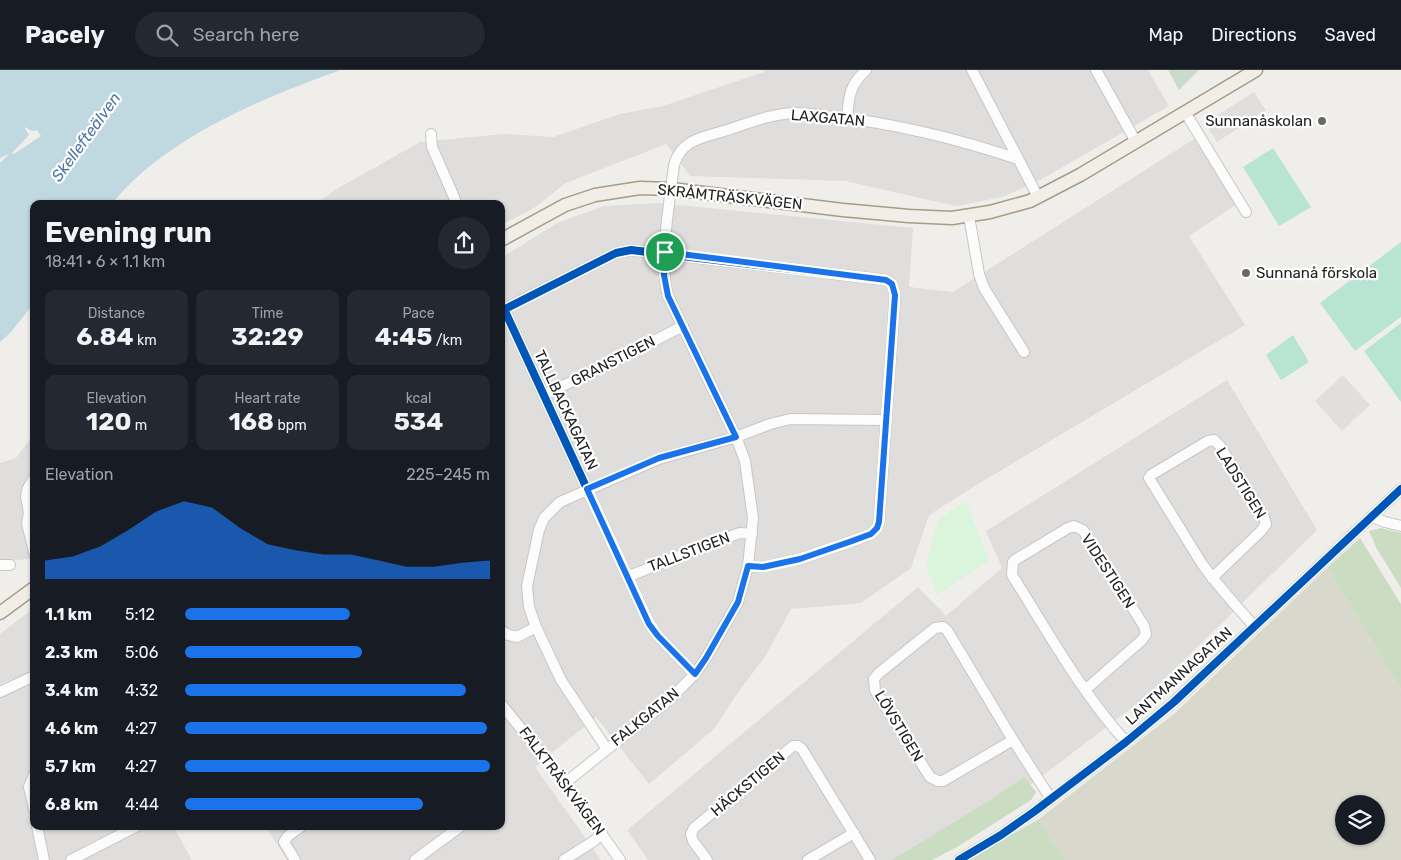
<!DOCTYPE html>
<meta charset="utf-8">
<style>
body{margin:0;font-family:Rubik,sans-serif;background:#242831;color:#f1f3f6;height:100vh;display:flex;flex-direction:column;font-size:19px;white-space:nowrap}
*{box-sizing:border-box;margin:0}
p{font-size:16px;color:#9ea1a6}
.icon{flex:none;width:28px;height:28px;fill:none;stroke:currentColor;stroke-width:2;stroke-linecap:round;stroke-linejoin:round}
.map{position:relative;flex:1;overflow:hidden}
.sheet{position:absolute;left:30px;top:130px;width:475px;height:630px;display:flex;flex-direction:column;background:#171b24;border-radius:10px;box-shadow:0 1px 4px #0004}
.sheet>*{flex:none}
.buttons{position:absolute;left:1335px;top:725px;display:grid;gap:10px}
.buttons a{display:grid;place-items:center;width:50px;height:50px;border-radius:50%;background:#171b24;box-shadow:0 1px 4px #0004;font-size:25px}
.pin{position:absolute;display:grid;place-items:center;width:42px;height:42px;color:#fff;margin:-21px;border:2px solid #fff;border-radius:50%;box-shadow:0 1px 5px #0007}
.round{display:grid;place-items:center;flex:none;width:52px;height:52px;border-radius:26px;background:#242831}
.head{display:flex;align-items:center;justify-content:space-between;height:85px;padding:0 15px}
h1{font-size:28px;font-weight:700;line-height:38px}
.stats{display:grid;grid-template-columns:repeat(3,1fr);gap:8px;height:85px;padding:5px 15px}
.stats div{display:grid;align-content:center;border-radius:10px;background:#242831;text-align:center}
.stats b{font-size:25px;font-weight:700}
.stats small{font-size:14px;font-weight:400}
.stats p{font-size:14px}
.chart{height:140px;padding:10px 15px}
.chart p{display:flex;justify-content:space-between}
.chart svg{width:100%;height:90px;margin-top:5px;fill:#1a73e8;opacity:.7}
ul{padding:0 15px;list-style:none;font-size:16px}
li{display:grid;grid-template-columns:80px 60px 1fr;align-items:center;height:38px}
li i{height:12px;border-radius:6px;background:#1a73e8}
header{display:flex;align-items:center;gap:30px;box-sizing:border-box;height:70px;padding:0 25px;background:#171b24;border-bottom:1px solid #363941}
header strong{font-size:24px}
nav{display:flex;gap:28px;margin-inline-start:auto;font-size:18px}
.search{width:350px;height:45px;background:#242831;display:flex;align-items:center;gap:12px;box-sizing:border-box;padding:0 18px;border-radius:28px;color:#9ea1a6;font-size:19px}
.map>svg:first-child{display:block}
.residential{fill:#dfdedc}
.construction{fill:#d8d8cd;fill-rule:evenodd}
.forest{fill:#cadcc2}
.cemetery{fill:#cadacb}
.park{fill:#dbf4dc}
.pitch{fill:#b8e4d4}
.parking{fill:#e0dfde}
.water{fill:#c0d8e0;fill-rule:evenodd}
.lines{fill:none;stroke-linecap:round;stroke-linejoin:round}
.minor-casing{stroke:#c7c6c5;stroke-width:12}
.major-casing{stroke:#a59d87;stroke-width:15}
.minor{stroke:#fdfcfc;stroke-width:10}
.major{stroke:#f2ede7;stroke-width:12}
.cycleway-casing{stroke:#fff;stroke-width:11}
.cycleway{stroke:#0057b8;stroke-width:8}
.route-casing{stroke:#fff;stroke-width:10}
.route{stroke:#1a73e8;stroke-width:6}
.poi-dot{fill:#6a6968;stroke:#fff;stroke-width:2}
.labels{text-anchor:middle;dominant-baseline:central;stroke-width:4.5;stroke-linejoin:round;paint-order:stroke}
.street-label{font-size:15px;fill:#222;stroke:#fff}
.poi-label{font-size:15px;fill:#222;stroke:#fff;text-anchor:end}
.water-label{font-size:16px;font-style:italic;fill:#4e75a6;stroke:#fff}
</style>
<header>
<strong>Pacely</strong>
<div class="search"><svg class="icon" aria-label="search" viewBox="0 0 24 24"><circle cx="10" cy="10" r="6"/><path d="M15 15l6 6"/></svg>Search here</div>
<nav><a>Map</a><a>Directions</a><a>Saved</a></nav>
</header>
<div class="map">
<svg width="1401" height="790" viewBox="0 0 1401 790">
<rect width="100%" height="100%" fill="#efeeeb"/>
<path class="residential" d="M764,0H1148L1169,36L1040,110L1003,127L956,136L845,111L690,106L666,74L566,113L534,138L501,155V134H316L335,120L420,72L504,64L553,67L620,44L663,36L764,2Z
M1194,69L1237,134L1189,166L1245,255L983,411L929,445L911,498L861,533L791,539L766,585L734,628L714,659L649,714L596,647L535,697L601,790H287L265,756H501V188L557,153L604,136L658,133L913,158L909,217L953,222Z
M1227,310L1317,460L1146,627L1033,713L899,790H648L627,760L918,517L946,546L1002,498L986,461Z
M34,364V487L28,489L0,491V393L16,388Z
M34,538V601L0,614V564Z
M34,612V756H173L192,790H0V627Z"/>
<path class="construction" d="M1327,498L1401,619V790H1065L1039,749L1175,643ZM1344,734H1376V766H1344Z"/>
<path class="forest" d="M1381,458L1401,463V518L1377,479L1369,461Z
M1360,468L1401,534V619L1327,498Z
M1024,707L1036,722L1031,730L957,777L932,790H892L992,729Z
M1039,749L1065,790H969Z"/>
<path class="cemetery" d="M1168,0H1199L1179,20Z"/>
<path class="park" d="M966,431L989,491L937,525L926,496L938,450Z"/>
<path class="pitch" d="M1273,78L1311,137L1279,156L1243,97Z
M1401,172V247L1355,281L1320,233Z
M1401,253V332L1364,281Z
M1293,265L1309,292L1281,310L1266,285Z"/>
<path class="parking" d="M1254,22L1266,40L1217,72L1205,53Z
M1343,305L1370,335L1342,361L1315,331Z"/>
<path class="water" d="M0,0H341C264,27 163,69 112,134H34V233L11,262L0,272V93L9,84L0,88ZM25,57L32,61L37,60L41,66L14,84L12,83L29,65L25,59Z"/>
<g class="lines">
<defs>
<path id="minor" d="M972,0L1038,127
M1096,0L1136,72
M1185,42L1246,142
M847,49C849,26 849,16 866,0
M431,64L432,77L454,127L456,134
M969,146L979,204L984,218L1024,282
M543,325L599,299L683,256
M34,408L28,418L26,426L29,443L27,453L34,482
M1372,447L1385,452L1401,456
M0,495H10
M627,507L696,479L740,463L752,464
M1212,508L1261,461L1266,454L1264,447L1220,376L1214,370L1208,371L1151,405L1149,408L1202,494C1218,516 1236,536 1254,556
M501,560L508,565L517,567L536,557
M695,604L658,566L649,553L504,239L616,183L631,180L886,210L892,214L895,225L879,452L877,458L871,464L852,471L800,489L763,497L748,496
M1085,620L1142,570L1146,564L1144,556L1083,460L1074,456L1068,458L1015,490L1013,492L1012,505C1048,562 1081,622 1126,672
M0,622L34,606
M501,634L565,713L620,790
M1013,670L943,711H938L930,707L875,620L874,609L879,603L935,558L943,557L947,560L1013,670L1051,729
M606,678L561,610L536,557L529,537L527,516L539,460L544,448L560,432L659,389L736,367L770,354L790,349L885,350
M34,705L29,717L34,739
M565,713L670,629L695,604L706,588L738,532L748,496L753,448L745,391L736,367L668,226C658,192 670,132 674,95C681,70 701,68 724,61C746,54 770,44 794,43C808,43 822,46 836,47C898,54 958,69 1018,89
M37,756L44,790
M71,790L137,756
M295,790L284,772L288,766L302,756
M415,790L461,756
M564,790L594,771L602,763
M707,790L693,771L691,764L694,758L793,676H798L802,679L870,790
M808,790L854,763
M959,790L1001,765L1035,741L1126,672L1174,632L1401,419"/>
<path id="major" d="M501,170L565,135L595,125L640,118L671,119L843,140L909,146L952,148L990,142L1030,131L1080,105L1256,0
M0,543L34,518"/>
</defs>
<use href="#minor" class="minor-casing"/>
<use href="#major" class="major-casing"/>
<use href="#minor" class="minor"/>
<use href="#major" class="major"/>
<defs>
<path id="cycleway" d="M504,239L649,553L658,566L695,604
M501,241L616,183L631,180L886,210L892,214L895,225L879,452L877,458L871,464L852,471L800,489L763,497L748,496
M959,790L1001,765L1035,741L1126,672L1174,632L1401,419"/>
</defs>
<use href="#cycleway" class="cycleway-casing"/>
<use href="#cycleway" class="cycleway"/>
</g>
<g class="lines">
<defs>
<path id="route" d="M665,182L886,210L892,214L895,225L879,452L877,458L871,464L852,471L800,489L763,497L748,496L738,532L706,588L695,604L658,566L649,554L587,419L659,388L736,367L668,226L664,205Z"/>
</defs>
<use href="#route" class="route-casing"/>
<use href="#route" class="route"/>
</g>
<g class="poi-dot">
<circle cx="1322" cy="51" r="5"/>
<circle cx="1246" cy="203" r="5"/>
</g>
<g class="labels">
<g class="street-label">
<text transform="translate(828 48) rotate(5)">LAXGATAN</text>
<text transform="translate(730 127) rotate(6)">SKRÅMTRÄSKVÄGEN</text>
<text transform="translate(613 291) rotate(-27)">GRANSTIGEN</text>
<text transform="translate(566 340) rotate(65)">TALLBACKAGATAN</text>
<text transform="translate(1241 413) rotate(58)">LADSTIGEN</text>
<text transform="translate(689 482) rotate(-21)">TALLSTIGEN</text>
<text transform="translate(1108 501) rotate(57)">VIDESTIGEN</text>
<text transform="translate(1179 606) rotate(-42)">LANTMANNAGATAN</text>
<text transform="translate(645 647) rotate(-39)">FALKGATAN</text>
<text transform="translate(899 656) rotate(59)">LÖVSTIGEN</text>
<text transform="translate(562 711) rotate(53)">FALKTRÄSKVÄGEN</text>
<text transform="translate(748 714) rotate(-40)">HÄCKSTIGEN</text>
</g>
<g class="poi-label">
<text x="1312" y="51">Sunnanåskolan</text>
<text x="1256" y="203" text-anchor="start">Sunnanå förskola</text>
</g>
<g class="water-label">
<text transform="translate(86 67) rotate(-54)">Skellefteälven</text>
</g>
</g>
</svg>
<div class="buttons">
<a><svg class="icon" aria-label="layers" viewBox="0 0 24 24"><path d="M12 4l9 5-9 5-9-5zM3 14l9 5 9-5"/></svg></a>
</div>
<div class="pin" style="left:665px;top:182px;background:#1e9e55"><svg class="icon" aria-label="arrive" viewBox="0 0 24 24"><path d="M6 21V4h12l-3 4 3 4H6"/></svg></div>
<section class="sheet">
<div class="head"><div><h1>Evening run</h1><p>18:41 · 6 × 1.1 km</p></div><a class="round"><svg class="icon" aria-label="share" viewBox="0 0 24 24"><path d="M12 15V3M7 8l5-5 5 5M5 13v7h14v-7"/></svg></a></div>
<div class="stats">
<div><p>Distance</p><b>6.84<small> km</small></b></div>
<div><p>Time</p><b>32:29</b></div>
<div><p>Pace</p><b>4:45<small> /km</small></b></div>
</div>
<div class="stats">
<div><p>Elevation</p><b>120<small> m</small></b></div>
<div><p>Heart rate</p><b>168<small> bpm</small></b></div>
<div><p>kcal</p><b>534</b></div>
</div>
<div class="chart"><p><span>Elevation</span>225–245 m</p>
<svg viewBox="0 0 160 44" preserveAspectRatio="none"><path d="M0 44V35L10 33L20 28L30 20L40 11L50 6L60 9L70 19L80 27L90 30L100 32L110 32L120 35L130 38L140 38L150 36L160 35V44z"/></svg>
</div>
<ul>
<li><b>1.1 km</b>5:12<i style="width:54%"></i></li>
<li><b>2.3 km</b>5:06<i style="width:58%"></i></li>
<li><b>3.4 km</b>4:32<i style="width:92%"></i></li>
<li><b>4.6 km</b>4:27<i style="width:99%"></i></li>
<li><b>5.7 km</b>4:27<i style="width:100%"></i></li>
<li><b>6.8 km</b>4:44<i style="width:78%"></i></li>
</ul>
</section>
</div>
